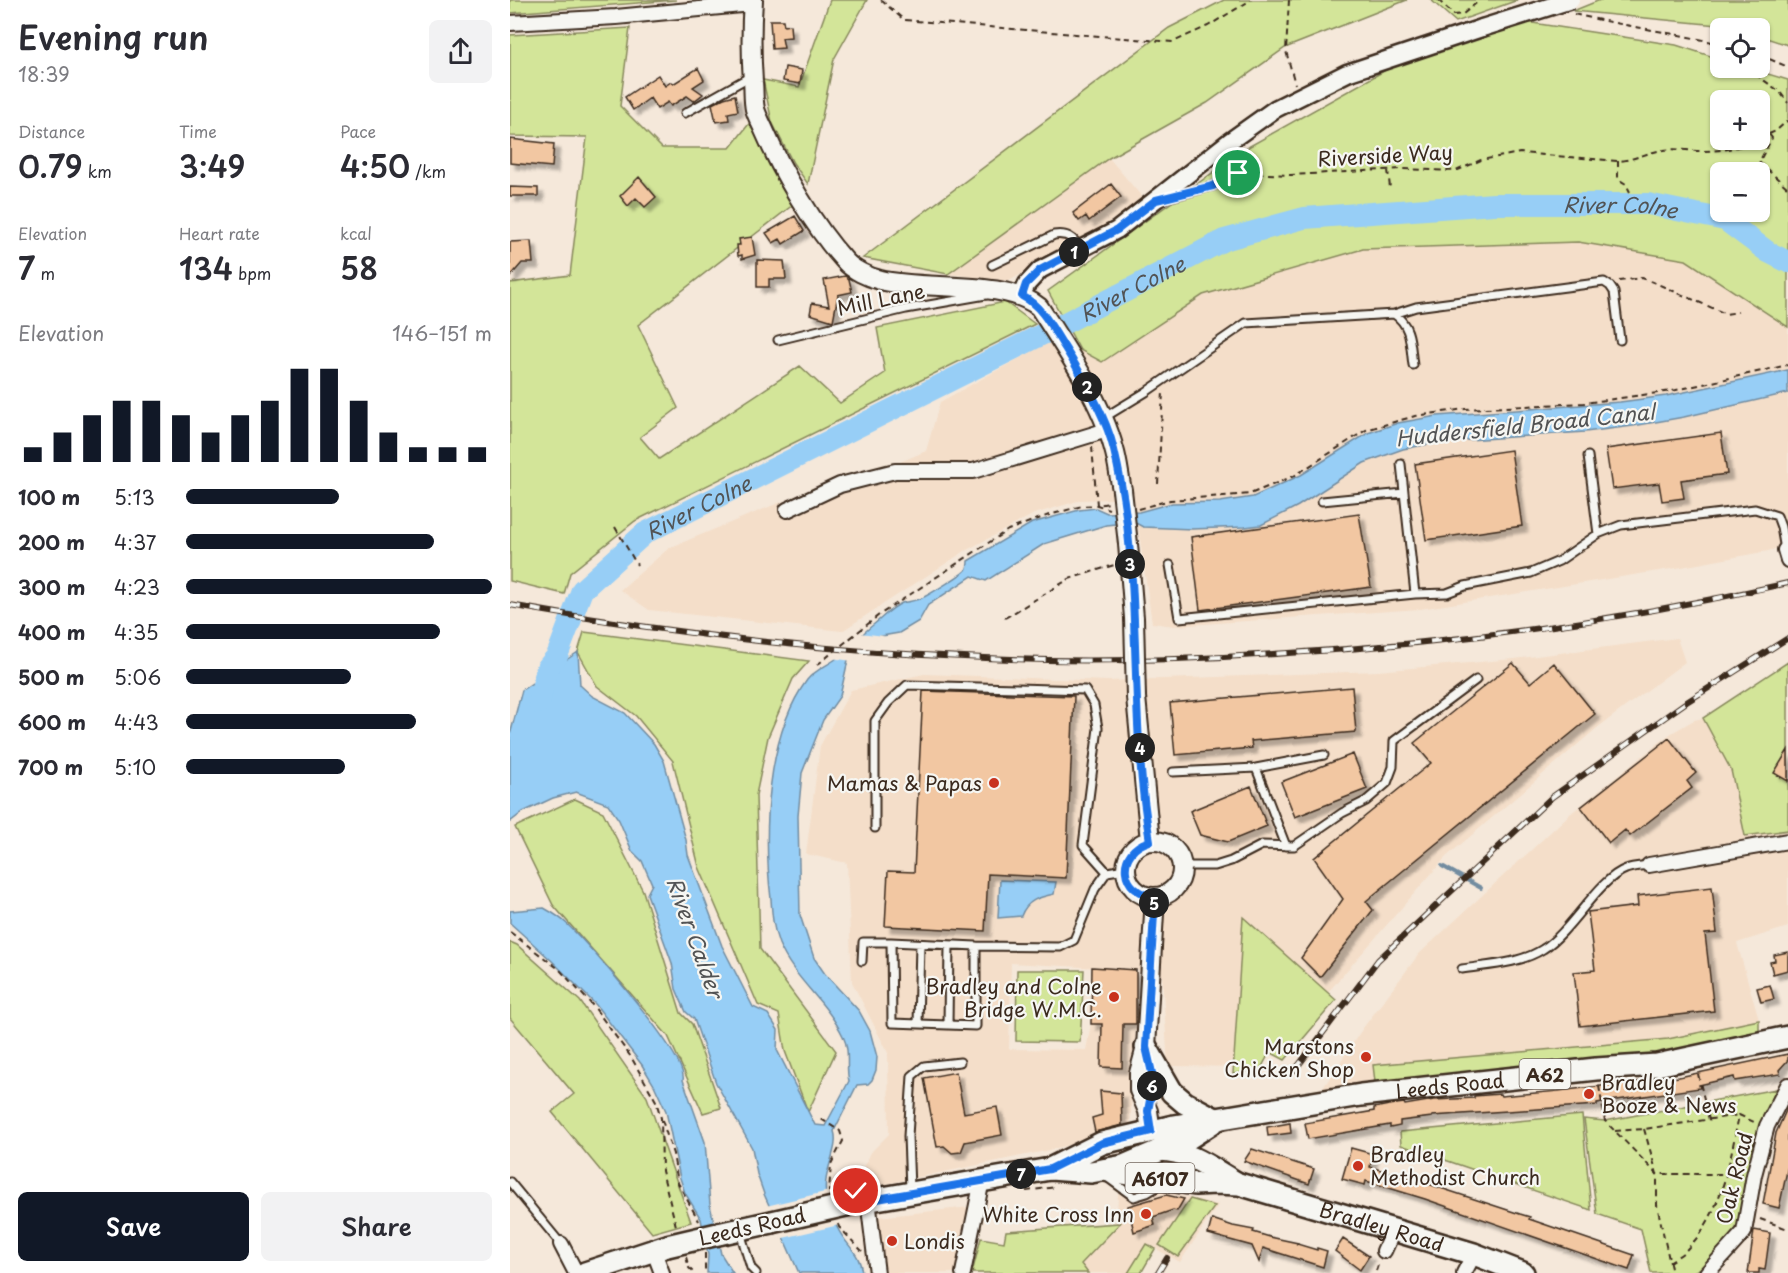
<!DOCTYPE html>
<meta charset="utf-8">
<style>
body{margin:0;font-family:"Playpen Sans",sans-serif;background:#f2f2f3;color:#2b2b33;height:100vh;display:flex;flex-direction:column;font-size:22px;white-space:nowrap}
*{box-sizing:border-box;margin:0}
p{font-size:20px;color:#7c7c81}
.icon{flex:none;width:33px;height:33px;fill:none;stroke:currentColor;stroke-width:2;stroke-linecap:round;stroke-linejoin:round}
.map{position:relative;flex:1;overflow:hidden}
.sheet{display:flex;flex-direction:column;background:#fff;width:510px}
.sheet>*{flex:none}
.buttons{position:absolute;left:1200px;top:18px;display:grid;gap:12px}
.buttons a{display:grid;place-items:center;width:60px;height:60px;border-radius:9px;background:#fff;box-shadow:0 2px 4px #0004;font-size:30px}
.pin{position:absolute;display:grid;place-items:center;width:51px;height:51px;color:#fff;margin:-26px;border:3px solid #fff;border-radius:50%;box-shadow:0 2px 6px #0007}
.km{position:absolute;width:30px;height:30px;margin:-15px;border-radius:50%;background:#222;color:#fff;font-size:16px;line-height:30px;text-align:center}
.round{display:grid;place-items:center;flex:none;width:63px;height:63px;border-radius:9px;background:#f2f2f3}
.summary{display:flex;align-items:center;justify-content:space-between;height:102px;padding:0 18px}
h1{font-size:33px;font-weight:600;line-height:45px}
.stats{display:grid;grid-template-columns:repeat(3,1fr);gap:9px;height:102px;padding:6px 18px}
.stats div{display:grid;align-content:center}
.stats b{font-size:30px;font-weight:600}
.stats small{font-size:16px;font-weight:400}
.stats p{font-size:16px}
.chart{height:168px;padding:12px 18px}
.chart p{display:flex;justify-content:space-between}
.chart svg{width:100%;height:108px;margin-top:6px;stroke:#111827;stroke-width:6}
.button{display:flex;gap:12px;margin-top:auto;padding:12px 18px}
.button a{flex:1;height:69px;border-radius:9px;background:#111827;color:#fff;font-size:24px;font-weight:600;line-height:69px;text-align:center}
.button a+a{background:#f2f2f3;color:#2b2b33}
ul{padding:0 18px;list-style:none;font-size:20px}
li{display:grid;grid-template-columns:96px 72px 1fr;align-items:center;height:45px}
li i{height:15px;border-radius:8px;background:#111827}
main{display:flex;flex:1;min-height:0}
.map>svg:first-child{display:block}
.built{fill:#f4dec9}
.green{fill:#d3e599;stroke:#87885c;stroke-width:1.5;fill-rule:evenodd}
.water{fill:#97cef6;stroke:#728ca0;stroke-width:1.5}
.pier{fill:#f5e8da}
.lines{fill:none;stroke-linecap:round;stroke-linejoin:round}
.stream{stroke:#728ca0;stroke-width:4}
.river{stroke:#97cef6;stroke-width:22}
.building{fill:#f2c7a2;stroke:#3b2a1e;stroke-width:1.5;filter:url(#shadow)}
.service-casing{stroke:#3b2a1e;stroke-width:11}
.minor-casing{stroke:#3b2a1e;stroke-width:18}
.tertiary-casing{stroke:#3b2a1e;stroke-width:21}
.secondary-casing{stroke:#3b2a1e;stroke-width:22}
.primary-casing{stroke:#3b2a1e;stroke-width:26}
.path{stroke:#3b2a1e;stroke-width:2;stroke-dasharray:6 4.5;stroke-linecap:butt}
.service{stroke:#f6f6f2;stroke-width:7}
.minor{stroke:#f6f6f2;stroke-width:14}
.tertiary{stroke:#f6f6f2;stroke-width:16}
.secondary{stroke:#f6f6f2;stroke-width:18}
.primary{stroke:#f6f6f2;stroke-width:21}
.rail-casing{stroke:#3b2a1e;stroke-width:6}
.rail{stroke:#f6f6f2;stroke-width:4;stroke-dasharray:11;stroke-linecap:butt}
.tertiary-bridge-casing{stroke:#3b2a1e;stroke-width:21;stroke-linecap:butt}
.secondary-bridge-casing{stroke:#3b2a1e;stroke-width:22;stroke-linecap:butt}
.primary-bridge-casing{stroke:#3b2a1e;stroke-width:26;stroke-linecap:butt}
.tertiary-bridge{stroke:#f6f6f2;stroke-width:16}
.secondary-bridge{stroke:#f6f6f2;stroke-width:18}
.primary-bridge{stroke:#f6f6f2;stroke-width:21}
.route-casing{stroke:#fff;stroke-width:12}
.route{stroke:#1a73e8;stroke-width:8}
.poi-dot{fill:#c8321e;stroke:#f6f6f2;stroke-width:2}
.labels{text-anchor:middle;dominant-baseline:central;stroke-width:4.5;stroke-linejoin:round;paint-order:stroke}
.shield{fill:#f6f6f2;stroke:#73675e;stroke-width:1.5}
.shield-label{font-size:18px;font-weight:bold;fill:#3b2a1e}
.street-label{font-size:20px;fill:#3b2a1e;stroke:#f6f6f2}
.poi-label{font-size:20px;fill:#3b2a1e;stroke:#f6f6f2;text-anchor:end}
.water-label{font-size:21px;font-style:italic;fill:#525354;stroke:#f6f6f2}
</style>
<main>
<section class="sheet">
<div class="summary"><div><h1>Evening run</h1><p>18:39</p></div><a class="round"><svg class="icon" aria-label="share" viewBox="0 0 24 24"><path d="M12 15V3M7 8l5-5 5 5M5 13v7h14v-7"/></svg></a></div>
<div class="stats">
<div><p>Distance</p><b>0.79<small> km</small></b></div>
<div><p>Time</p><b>3:49</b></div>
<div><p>Pace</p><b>4:50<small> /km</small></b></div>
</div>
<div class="stats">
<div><p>Elevation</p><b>7<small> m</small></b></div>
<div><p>Heart rate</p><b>134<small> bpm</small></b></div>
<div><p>kcal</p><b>58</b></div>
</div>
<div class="chart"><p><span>Elevation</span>146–151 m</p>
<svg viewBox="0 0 160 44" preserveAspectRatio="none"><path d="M5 44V38M15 44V32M25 44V25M35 44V19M45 44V19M55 44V25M65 44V32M75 44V25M85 44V19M95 44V6M105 44V6M115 44V19M125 44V32M135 44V38M145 44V38M155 44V38"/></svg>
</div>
<ul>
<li><b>100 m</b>5:13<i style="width:50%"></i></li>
<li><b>200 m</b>4:37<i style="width:81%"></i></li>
<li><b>300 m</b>4:23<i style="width:100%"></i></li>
<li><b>400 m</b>4:35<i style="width:83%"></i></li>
<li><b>500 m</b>5:06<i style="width:54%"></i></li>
<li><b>600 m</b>4:43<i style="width:75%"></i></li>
<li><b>700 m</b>5:10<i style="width:52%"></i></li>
</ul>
<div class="button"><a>Save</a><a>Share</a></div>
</section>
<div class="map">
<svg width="1278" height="1273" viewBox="0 0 1278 1273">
<defs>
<filter id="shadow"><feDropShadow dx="5.5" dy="5.5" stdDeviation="1.5" flood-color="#0004"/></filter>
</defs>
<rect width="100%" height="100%" fill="#f5e8da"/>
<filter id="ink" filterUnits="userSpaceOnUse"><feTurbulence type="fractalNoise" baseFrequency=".0167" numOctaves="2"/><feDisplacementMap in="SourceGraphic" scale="12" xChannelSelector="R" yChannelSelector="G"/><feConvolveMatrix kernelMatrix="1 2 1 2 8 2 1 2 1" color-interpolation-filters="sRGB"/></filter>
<g filter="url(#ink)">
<path class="built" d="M599,158L633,198L588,230L499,281L438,274Z
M1068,242L1176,260L1278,327V545L1258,551L1161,569L910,609L664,626L642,623L624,498L571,500L524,514L455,551L332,631L139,610L110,590L159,548L266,504L376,468L416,451L430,402L546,338L592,361L693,295L853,249Z
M1167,638L1175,662L1087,728L936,857L819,991L740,1067L658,1066L652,974L626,970L501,963L499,1049L576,1050L581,1024H626L620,1129L535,1151L356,1188L353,1171L359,1154L379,1134L378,1053L342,982L337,863L296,854L310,746L341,690L414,674L598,681L868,671L1004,659Z
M1193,718L1221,770L1235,836L1278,830V927L1227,943L1249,1020L1158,1039L864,1065L865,1082L811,1091L853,1028L909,954L1060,814L1160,734L1184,720Z
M652,1191L708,1205L670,1262L637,1244L618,1273H578L570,1265L607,1223L608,1193L624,1196Z
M460,1207L444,1273H374L368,1217Z"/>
<path class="green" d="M0,0H166L0,13Z
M320,0H357L324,59L298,184L283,163L262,122L253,80L289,87Z
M714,0H897L775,48L697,103L599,158L438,274L353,258L659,28Z
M921,0H1008L946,22Z
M1090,0H1278V45L1250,36V28H1227L1218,26L1063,11Z
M1016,22L1166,45L1210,59V68H1238L1278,80V327L1176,260L1068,242L853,249L693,295L592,362L570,350L538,291L740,146L890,62ZM1210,100H1250V140H1210ZM1210,172H1250V212H1210Z
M120,28L110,106L152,148H220L242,120L284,204L128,325L168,408L130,437L149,459L290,366L330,403L375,373L367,328L495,302L525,324L125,521L60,573L54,594L0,581V283L60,275L77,137L0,136V35Z
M74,632L299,661L283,679L258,737L246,795L250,949L326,1051L298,1112L275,1051L269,1014L248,1005L189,867L163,761L126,716L87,686L68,652Z
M1278,662V830L1235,836L1221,770L1193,718Z
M65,799L93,812L133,891L171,1013L182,1024L211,1108L193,1113L158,1036L43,905L5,827Z
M733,917L826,1000L775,1060L760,1052L750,1070L723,1074Z
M0,942L7,945L70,1001L137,1097L181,1222L142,1233L42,1112L64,1094L0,1018Z
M507,970H574L570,1042L506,1041Z
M1249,1020V1034L1151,1054L1041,1063L865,1082L863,1065L1158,1039Z
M1266,1089L1245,1140L1229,1225L1196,1265L1182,1273H1141L1131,1229L1087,1214L1074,1119L1095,1121Z
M1072,1115L1081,1210L891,1145L890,1132Z
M680,1199L705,1206L668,1257L649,1245Z
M610,1223L571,1264L578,1273H462L471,1238L494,1242L496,1231Z
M636,1244L645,1249L631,1273H618Z"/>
<path class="water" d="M1278,370V393L1174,417L1123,426L1075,432L930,442L893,449L854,463L788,506L751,525L735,527L682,529L633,527L624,522L596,525L534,544L476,581L462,576L418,605L409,621L389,633L366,637L338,660L330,696L313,720L292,773L288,816L290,915L304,958L315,974L349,1011L360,1031L367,1057L366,1070L362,1080L358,1084L347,1085L324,1131C330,1149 312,1172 316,1194C319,1205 322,1220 328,1229C337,1247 350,1252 352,1273H289L254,1194L247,1174L242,1148L206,1083L184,1019L176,1012L166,989L162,963L137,894L142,884L132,861L122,851L109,820L98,804L66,792L43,798L13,812L0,822V735L12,690L68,652L70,685L82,696L115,713L144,744L154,761L176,840L178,855L212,946L243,1007L258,1014L268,1030L267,1050L305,1125L315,1126L339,1081C335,1065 341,1053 333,1036C317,1002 284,979 269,944C263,929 262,914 261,899C253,832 256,736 297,680C305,670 317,666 327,658C340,648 350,635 363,625C372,618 382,607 392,603C399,601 408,601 414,597C420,594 453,574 456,570C458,567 458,564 458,561L522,523L569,510L586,508L597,513L629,512L662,503L710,502L743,497L791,475L858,433L888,423L927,416L1110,402L1156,396Z
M490,880L546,882L544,894C529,897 517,900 511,916L488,918Z
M34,908C43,913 50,917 57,924C78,944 179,1057 173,1080L195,1142L200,1205L211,1254L223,1273H197L198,1255L191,1219L175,1193L170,1178L156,1111L144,1085L132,1065L86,1005L41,960L0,923V911Z"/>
<path class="pier" d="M349,633L375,636L367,639L342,661L321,658Z
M319,1191L329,1225L269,1239L256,1206Z"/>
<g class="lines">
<path class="stream" d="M932,866L971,888"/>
<path class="river" id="s1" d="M29,703L37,668L47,656L72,590L135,533L553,324L714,240L794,218L984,204H1138L1215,220L1258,252L1278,262"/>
</g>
<path class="building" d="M260,20H273L274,26L280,25L281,37L272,38L274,48L262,49Z
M275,67L292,70L290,84L273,81Z
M188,68L194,80L183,87L193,94L184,101L177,96L161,106L158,102L147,109L140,98L123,110L115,97L148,75L155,86L161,82L163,84Z
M225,95L228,111L218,113L219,120L206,122L202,104L214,98Z
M0,139L44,144L42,167L0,163Z
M129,177L146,197L135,207L126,198L118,206L110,196Z
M601,184L611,197L579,221L576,216L569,221L563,213Z
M0,187L28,188V196H0Z
M285,216L294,231L273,244L270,239L263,243L256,233Z
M242,237L245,255L232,259V255L228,256L227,245H230L229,239Z
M21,241L23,263H12L0,277V242Z
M247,260L274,261L276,279H259V287H247Z
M335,276L339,279L342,292L328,295L323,321L300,314L302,303L319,306L314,280Z
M1211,433L1217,474L1171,480L1174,498L1152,501L1149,483L1102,489L1096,449Z
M1001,450L1012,526L916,540L905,464Z
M849,514L861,587L690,610L681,537Z
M1003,663L1020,683L1044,663L1085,714L856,901L863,910L810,977L791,958L833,899L804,858L921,763L904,743Z
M842,687L846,732L741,741L742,748L665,755L660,703Z
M413,691L564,696L556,878L478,874L475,931L375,926L378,871L404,872Z
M1159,738L1186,773L1177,781L1182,788L1120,836L1115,830L1099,843L1071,807Z
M1278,750V781L1264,773Z
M843,754L857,789L785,817L771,782Z
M741,786L757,826L718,842L690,835L680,811Z
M1202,887L1207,933L1195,934L1204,1011L1070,1026L1064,972L1085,970L1078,912L1128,906L1127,896Z
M1278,952V970L1263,974L1260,962L1265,961L1264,955Z
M582,967L626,970V1024H613L612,1068L591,1067L592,1024H581Z
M1260,985L1264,999L1251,1002L1247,988Z
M1278,1054V1060L1269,1070L1270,1074L1225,1081L1224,1077L1189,1085L1190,1088L1087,1103V1105L922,1116V1117L890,1121V1126L880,1128V1125L798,1139L795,1123L864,1111V1108L879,1105L894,1103L895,1105L924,1100L964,1098V1096L990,1094L991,1096L1048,1091L1169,1077Z
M446,1072L454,1113L487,1107L492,1135L455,1142L451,1152L442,1153L434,1146L427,1147L414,1078Z
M590,1091L611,1093L612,1125L585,1132L582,1118L592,1115Z
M1278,1106V1166L1269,1208L1253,1204L1266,1133Z
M780,1123L781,1133L758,1136L757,1127Z
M841,1148L863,1154L860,1167L903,1179L1010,1214L1020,1217L1019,1219L1124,1255L1119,1270L915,1199L856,1181L855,1185L832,1179Z
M742,1149L804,1169L799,1184L734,1161Z
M656,1195L674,1199L667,1211L663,1210L643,1217L645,1225L624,1232L618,1206Z
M702,1219L723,1226L744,1230L743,1232L760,1237L788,1243L787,1244L807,1250V1248L817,1251L813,1267L753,1248L749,1262L742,1246L698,1234Z
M1244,1230L1260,1233L1255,1270L1249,1269V1273H1238Z
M833,1239L859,1256L850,1270L825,1251Z"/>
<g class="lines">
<defs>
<path id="service" d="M175,113L241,76
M657,198L703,186L728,173
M482,265L544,235C556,233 565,238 570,249
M884,314L906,307L1094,282L1100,286L1104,292L1110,340
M268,340L396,309L476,295
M595,417L636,392L736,323L884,314C902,326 900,345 903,365
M1078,456L1088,534
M891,464L905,594
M812,501L894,493
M660,565L669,618L905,594L937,593L955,586L1021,573L1049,561L1088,534L1111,525L1245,509L1267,516L1271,527L1275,550
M746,768L814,755
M663,772L746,768L776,846
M365,828V721L378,703L397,685L575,690L584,705L588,728L573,845L597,872L615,869
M672,866H705L721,861L752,845L784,846L832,813L856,801L877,783L883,767L884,741L966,680
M466,946L381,942L382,1023L466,1026V946L550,947L564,940L585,889L597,872
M352,961L353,942H381
M952,969C978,965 1010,964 1033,949C1062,931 1088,879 1116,869C1123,866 1132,866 1139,865
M408,1024L410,944
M438,1025L439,945
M598,1178L624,1197L637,1193L652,1184
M0,1182L51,1244
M400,1189L398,1136L402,1076L414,1066L450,1062
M230,1232L241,1268L246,1273"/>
<path id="minor" d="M0,23L106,17L242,4
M277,510L330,485L385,471H463L597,430
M1275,550L1278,560
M1139,865L1278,841
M358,1200L367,1273
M51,1244L66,1273
M143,1249L152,1273
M874,1251L884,1229
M453,1273L472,1180
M954,1273L964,1254
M1197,1273L1234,1232L1244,1175L1257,1126L1278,1085"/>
<path id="tertiary" d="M512,295L517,284L530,270L607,230L720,141L765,109L837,73L972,28"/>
<path id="secondary" d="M243,0C241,28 241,54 243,82C244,90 243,100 245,109C247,116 251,123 254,130C272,172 304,227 335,261C343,270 358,277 370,280C414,291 496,279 529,307C556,349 591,400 604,449C608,462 609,476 612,490
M618,544L624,618
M626,697L640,841
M616 869a28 28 0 1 1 56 0a28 28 0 1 1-56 0Z
M641,1131L638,1111L629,1090V1073L636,1047L645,897"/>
<g id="primary">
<path d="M636,1047L662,1092L675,1103L707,1120"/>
<path d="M650,1150C679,1151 701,1168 725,1182"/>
<path id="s2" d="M540,1169L592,1143L664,1126L851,1095L1086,1069L1147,1065L1278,1037"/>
<path id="s3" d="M594,1170L685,1184L706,1183L729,1184L964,1254L1013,1273"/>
<path d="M349,1202L540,1169L581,1172L614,1166L679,1138L702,1123"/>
<path d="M208,1234L262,1222"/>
<path d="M75,1273L157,1246"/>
</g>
</defs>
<use href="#service" class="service-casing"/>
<use href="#minor" class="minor-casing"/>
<use href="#tertiary" class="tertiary-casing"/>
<use href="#secondary" class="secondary-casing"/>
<use href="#primary" class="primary-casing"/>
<path class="path" d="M371,0L394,20L663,42L698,26L741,0
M779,0L776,51L785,84
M928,0L944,15L953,14L970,0
M1064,14C1112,26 1162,32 1210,44
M1250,55L1278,67
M1237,68L1270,92L1278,103
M1259,134L1266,131L1278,120
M1250,138L1259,134L1262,138L1249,162L1278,188
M1108,161V179L1116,184L1120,192
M878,170L880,188
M737,173L781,175L892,169L946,171L971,160L1010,153L1108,161C1124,160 1138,152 1154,150C1167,148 1179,151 1192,151C1212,151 1230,148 1247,140
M1109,281L1132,278L1143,282L1216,314L1228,312
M582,447L587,505L599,503
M648,484L653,392
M628,509L660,500L740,494L784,476L856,430L905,416L955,409L1074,403L1162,391L1278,365
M105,527L127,565
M495,618L559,579L604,565
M307,665L369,615L498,530L539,515L572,506L587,505L599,509
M0,932L49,969L84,1007L121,1057L146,1101L151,1118L152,1171L166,1226
M1188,1074L1199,1120
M1089,1086L1095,1121L1147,1174V1205L1162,1273
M311,1119L330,1131L333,1141L321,1164L319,1192
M152,1120L163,1154L168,1183L189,1221
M1134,1129L1147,1174H1233
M1105,1131L1134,1129L1229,1115
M516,1191L546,1187
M1250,1219L1278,1229
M328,1224L329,1227L352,1251
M195,1253V1273
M176,1257L179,1268L184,1273
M1159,1262C1165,1258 1173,1254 1178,1248C1212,1213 1220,1161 1229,1115L1246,1123
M866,1271L869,1262"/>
<use href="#service" class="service"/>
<use href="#minor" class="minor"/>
<use href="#tertiary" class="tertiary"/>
<use href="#secondary" class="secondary"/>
<use href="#primary" class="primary"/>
<defs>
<path id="rail" d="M0,605C157,633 316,652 475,658C577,663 678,660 779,653C947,643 1114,620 1278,583
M785,1070L868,960L1042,797L1175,703L1278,638
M648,1273L657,1258"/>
</defs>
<use href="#rail" class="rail-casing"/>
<use href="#rail" class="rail"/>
<defs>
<path id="tertiary-bridge" d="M972,28L1061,0"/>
<path id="secondary-bridge" d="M612,490L618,544
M624,618L626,697"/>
<path id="primary-bridge" d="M262,1222L349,1202
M157,1246L208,1234"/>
</defs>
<use href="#tertiary-bridge" class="tertiary-bridge-casing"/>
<use href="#secondary-bridge" class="secondary-bridge-casing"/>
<use href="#primary-bridge" class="primary-bridge-casing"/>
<use href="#tertiary-bridge" class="tertiary-bridge"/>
<use href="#secondary-bridge" class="secondary-bridge"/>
<use href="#primary-bridge" class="primary-bridge"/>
</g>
</g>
<g class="lines" filter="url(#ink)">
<defs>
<path id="route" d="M346,1191L350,1202L540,1169L592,1143L641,1131L638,1111L642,1089V1073L636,1047L645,897C609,893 605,851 640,841C617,712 635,578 604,450C596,416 573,377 555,348C542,328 533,307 512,296L516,284L530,270L607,230L646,200L703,186L728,173"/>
</defs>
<use href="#route" class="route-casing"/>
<use href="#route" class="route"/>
</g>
<g class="poi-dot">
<circle cx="484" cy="783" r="6"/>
<circle cx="604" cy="997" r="6"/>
<circle cx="856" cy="1057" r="6"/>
<circle cx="1079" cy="1094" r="6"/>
<circle cx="848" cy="1166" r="6"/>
<circle cx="636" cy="1214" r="6"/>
<circle cx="382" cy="1241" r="6"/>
</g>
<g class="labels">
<g class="shield">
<rect x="1009.5" y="1059" width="51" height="30" rx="4.5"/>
<rect x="615.5" y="1163" width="69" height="30" rx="4.5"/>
</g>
<g class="shield-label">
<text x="1035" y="1074">A62</text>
<text x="650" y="1178">A6107</text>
</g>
<g class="street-label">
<text transform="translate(875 155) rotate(-3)">Riverside Way</text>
<text transform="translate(371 299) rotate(-12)">Mill Lane</text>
<text stroke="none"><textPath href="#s2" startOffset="411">Leeds Road</textPath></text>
<text transform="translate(1224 1178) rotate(-76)">Oak Road</text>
<text transform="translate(242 1226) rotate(-13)">Leeds Road</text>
<text stroke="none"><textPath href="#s3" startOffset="285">Bradley Road</textPath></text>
</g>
<g class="poi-label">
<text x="472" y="783">Mamas &amp; Papas</text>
<text x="592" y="986">Bradley and Colne<tspan x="592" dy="23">Bridge W.M.C.</tspan></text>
<text x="844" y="1046">Marstons<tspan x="844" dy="23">Chicken Shop</tspan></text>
<text x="1091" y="1082" text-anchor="start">Bradley<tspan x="1091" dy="23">Booze &amp; News</tspan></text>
<text x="860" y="1154" text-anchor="start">Bradley<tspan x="860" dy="23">Methodist Church</tspan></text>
<text x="624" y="1214">White Cross Inn</text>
<text x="394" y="1241" text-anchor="start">Londis</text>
</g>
<g class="water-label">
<text stroke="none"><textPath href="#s1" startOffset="1256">River Colne</textPath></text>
<text stroke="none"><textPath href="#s1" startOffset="752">River Colne</textPath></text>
<text transform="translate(1015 424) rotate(-6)">Huddersfield Broad Canal</text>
<text stroke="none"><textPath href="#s1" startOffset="266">River Colne</textPath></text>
<text transform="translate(186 937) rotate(70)">River Calder</text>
</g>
</g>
</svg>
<div class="buttons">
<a><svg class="icon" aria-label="locate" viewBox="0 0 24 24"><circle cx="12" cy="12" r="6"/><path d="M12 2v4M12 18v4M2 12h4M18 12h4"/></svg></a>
<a>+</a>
<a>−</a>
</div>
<div class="pin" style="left:728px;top:173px;background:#1e9e55"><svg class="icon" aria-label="arrive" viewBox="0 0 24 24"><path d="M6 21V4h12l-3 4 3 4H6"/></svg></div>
<div class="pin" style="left:346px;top:1191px;background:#d93025"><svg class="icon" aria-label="check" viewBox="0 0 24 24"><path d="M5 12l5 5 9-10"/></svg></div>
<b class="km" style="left:564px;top:252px">1</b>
<b class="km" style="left:577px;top:387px">2</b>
<b class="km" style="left:620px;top:564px">3</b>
<b class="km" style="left:630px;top:748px">4</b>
<b class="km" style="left:644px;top:903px">5</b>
<b class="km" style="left:642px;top:1086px">6</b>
<b class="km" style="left:511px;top:1174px">7</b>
</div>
</main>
